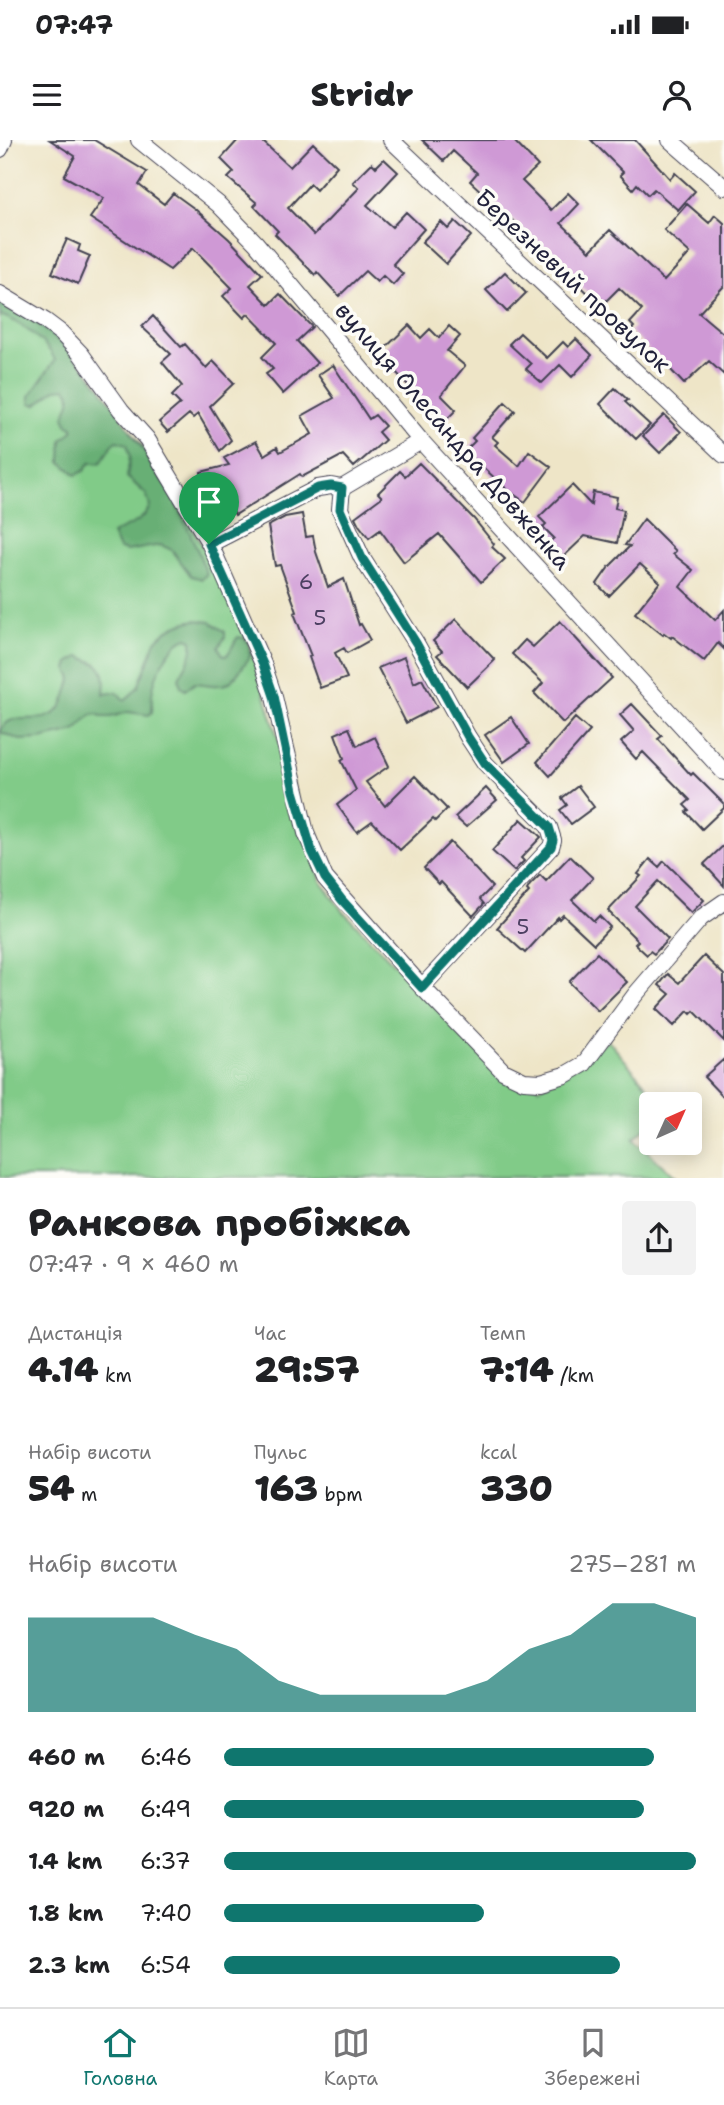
<!DOCTYPE html>
<html lang="uk">
<meta charset="utf-8">
<style>
body{margin:0;font-family:"Shantell Sans",sans-serif;background:#f2f2f2;color:#202124;height:100vh;display:flex;flex-direction:column;font-size:26px;white-space:nowrap}
*{box-sizing:border-box;margin:0}
p{font-size:23px;color:#757577}
.icon{flex:none;width:38px;height:38px;fill:none;stroke:currentColor;stroke-width:2;stroke-linecap:round;stroke-linejoin:round}
.map{position:relative;height:1038px;overflow:hidden}
.panel{display:flex;flex-direction:column;background:#fff;flex:1}
.panel>*{flex:none}
.needle{width:46px;rotate:45deg}
.tools{position:absolute;left:639px;top:952px;display:grid;gap:14px}
.tools a{display:grid;place-items:center;width:63px;height:63px;border-radius:7px;background:#fff;box-shadow:0 4px 18px #0003;font-size:35px}
.pin{position:absolute;display:grid;place-items:center;width:60px;height:60px;color:#fff;margin:-72px -30px;border-radius:50% 50% 50% 0;rotate:-45deg;box-shadow:0 0 7px #0007}
.pin .icon{rotate:45deg}
.round{display:grid;place-items:center;flex:none;width:74px;height:74px;border-radius:7px;background:#f2f2f2}
.summary{display:flex;align-items:center;justify-content:space-between;height:119px;padding:0 28px}
h1{font-size:38px;font-weight:800;line-height:52px}
.figures{display:grid;grid-template-columns:repeat(3,1fr);gap:10px;height:119px;padding:7px 28px}
.figures div{display:grid;align-content:center}
.figures b{font-size:35px;font-weight:800}
.figures small{font-size:19px;font-weight:400}
.figures p{font-size:19px}
.chart{height:196px;padding:14px 28px}
.chart p{display:flex;justify-content:space-between}
.chart svg{width:100%;height:126px;margin-top:7px;fill:#0f766e;opacity:.7}
ul{padding:0 28px;list-style:none;font-size:23px}
li{display:grid;grid-template-columns:112px 84px 1fr;align-items:center;height:52px}
li i{height:18px;border-radius:9px;background:#0f766e}
.status{display:flex;justify-content:space-between;align-items:center;height:49px;padding:0 35px;background:#fff;direction:ltr}
.status svg{height:19px;fill:currentColor}
header{display:flex;justify-content:space-between;align-items:center;height:91px;padding:0 28px;background:#fff;font-size:32px;font-weight:800}
.tabs{display:flex;justify-content:space-around;align-items:center;height:98px;border-top:2px solid #e0e0e0;background:#fff;font-size:19px;color:#757577}
.tabs a{display:grid;justify-items:center;gap:4px}
.tabs .selected{color:#0f766e}
.map>svg:first-child{display:block}
.green{fill:#81cb88;stroke:#527662;stroke-width:2}
.forest{fill:#68af74;stroke:#456858;stroke-width:2}
.building{fill:#cf99d5}
.lines{fill:none;stroke-linecap:round;stroke-linejoin:round}
.street-casing{stroke:#413f50;stroke-width:18}
.street{stroke:#fff;stroke-width:16}
.route-casing{stroke:#fff;stroke-width:14}
.route{stroke:#0f766e;stroke-width:9}
.labels{text-anchor:middle;dominant-baseline:central;stroke-width:7;stroke-linejoin:round;paint-order:stroke}
.number-label{font-size:21px;fill:#4d4062}
.street-label{font-size:24px;fill:#22223b;stroke:#fdfcf7}
</style>
<div class="status"><b>07:47</b><svg viewBox="0 0 49 12"><path d="M0 12V9h3v3zM5 12V6h3v6zM10 12V3h3v9zM15 12V0h3v12zM26 1h20v11H26zM47 4h2v5h-2z"/></svg></div>
<header><svg class="icon" aria-label="menu" viewBox="0 0 24 24"><path d="M4 6h16M4 12h16M4 18h16"/></svg>Stridr<svg class="icon" aria-label="person" viewBox="0 0 24 24"><circle cx="12" cy="8" r="4"/><path d="M4 21q1-7 8-7t8 7"/></svg></header>
<div class="map">
<svg width="724" height="1038" viewBox="0 0 724 1038">
<rect width="100%" height="100%" fill="#fdfcf7"/>
<filter id="ink" filterUnits="userSpaceOnUse"><feTurbulence type="fractalNoise" baseFrequency=".0143" numOctaves="2"/><feDisplacementMap in="SourceGraphic" scale="14" xChannelSelector="R" yChannelSelector="G"/><feConvolveMatrix kernelMatrix="1 2 1 2 8 2 1 2 1" color-interpolation-filters="sRGB"/></filter>
<filter id="wash" filterUnits="userSpaceOnUse"><feTurbulence type="fractalNoise" baseFrequency=".00686" numOctaves="4" result="noise"/><feDisplacementMap in="SourceGraphic" scale="28" xChannelSelector="R" yChannelSelector="G"/><feGaussianBlur stdDeviation="1.57" result="paint"/><feColorMatrix in="noise" values="0 0 0 0 0 0 0 0 0 0 0 0 0 0 0 0 0 1.4 0 .05"/><feComposite in="paint" operator="in"/></filter>
<g filter="url(#wash)">
<rect width="100%" height="100%" fill="#eee5c7"/>
<path class="green" d="M0,154L60,198L165,335L246,492L321,741L341,769L488,921L540,948L608,900L662,964H651V982L634,999L675,1037H0Z"/>
<path class="forest" d="M0,156C25,175 51,192 73,215C101,243 122,279 145,312C149,327 160,336 168,349C183,376 196,405 207,434L202,439L191,436L172,410L161,405L127,411L119,409L112,394C127,385 142,384 150,366L146,354L127,337L130,316L127,304L117,301C109,306 107,315 100,323H90L84,331L76,335L61,322L62,300L73,291V287L68,285L64,277C68,266 75,258 66,248L56,249L36,265L30,263V256L55,220C48,202 18,181 0,175Z
M196,480L211,482L225,492V497L219,507L222,514L226,516C232,510 233,503 238,497L244,498L249,505L250,517C227,547 233,548 195,543L185,550L181,547L179,538C186,524 194,516 192,500L187,498C170,503 153,537 152,555C151,561 153,566 152,572L149,575L128,572L111,577H103L97,574L91,575L75,591L40,599L20,600L0,592C11,566 41,590 59,569C66,562 68,547 72,538L67,529L69,523L80,516C86,520 92,521 97,524C107,532 105,543 104,554L117,552L123,559L126,560L138,547L156,501C167,488 180,483 196,480Z"/>
<g id="blocks">
<path class="building" d="M50,0H94L147,32L139,45L164,64L173,53L195,69L229,99L262,134L250,145L269,165L280,154L312,187L297,201L317,223L283,254L266,234L273,229L262,217L276,203L248,174L244,178L223,156L232,148L193,108L170,130L90,78L104,58L64,36L75,16Z
M238,0H261L290,27L313,3L337,26L316,50L310,44L288,68L314,95L359,48L353,42L372,23L376,27L384,19L398,32L367,65L392,87L406,72L424,89L393,124L403,134L393,145L383,136L377,142L365,131L339,156L317,132L315,135L275,94L278,91L254,66L257,63L228,38L234,32L221,19Z
M422,0H513L538,26L522,41L551,70L568,53L579,64L561,83L590,111L610,90L664,141L690,113L664,90L687,64L709,83L715,75L724,83V146L699,173L724,194V235L709,221L684,244L657,215L655,217L630,191L634,187L630,183L642,170L619,148L601,166L538,104L533,109L523,99L527,94L470,41L477,33L453,11L444,21Z
M591,0H635L670,39L675,33L695,51L678,70L654,49L648,55L637,44L633,49L620,35L623,32Z
M455,81L471,96L446,124L422,102L441,82L448,89Z
M67,99L80,105L78,111L90,116L78,144L52,133Z
M505,132L526,153L507,172L486,150Z
M153,176L181,207L185,204L206,228L213,221L234,243L210,266L231,300L220,311L198,274L193,278L189,274L168,292L159,282L180,264L172,256L182,246L162,222L171,214L142,187Z
M409,185L421,198L430,189L439,198L449,186L460,196L447,211L465,226L441,255L456,270L445,281L407,248L409,246L379,214Z
M520,193L547,218L563,202L568,207L576,199L592,215L572,237L560,225L542,243L526,229L531,224L509,204Z
M333,225L369,279L375,275L385,286L378,292L385,300L354,327L343,315L302,337L300,334L235,375L218,345L204,348L201,332L229,325L224,318L256,301L264,315L277,307L280,312L312,294L302,276L334,258L318,235Z
M615,248L628,260L625,262L650,285L636,299L600,264Z
M505,262L515,271L492,297L498,302L495,305L519,326L529,311L551,327L525,362L509,351L465,311L475,301L472,298Z
M664,275L681,292L660,313L643,296Z
M419,323L474,379L494,404L492,407L505,419L481,442L439,394L404,422L380,390L369,398L359,385L355,377L382,357L378,353L400,331L405,336Z
M572,345L591,365L593,352L617,357L615,368L624,370L617,403L585,396L563,417L548,403L554,398L543,387L546,384L539,377Z
M302,374L306,397L313,396L316,412L328,447L344,439L359,485L361,484L370,500L347,513L344,508L335,513L347,538L320,548L309,517L311,516L294,473L297,472L280,425L275,426L268,386L285,377Z
M644,379L676,411L673,414L693,430L680,447L715,480L724,470V509L718,503L704,521L672,496L671,498L664,493L663,495L635,473L660,442L640,424L609,456L597,444L609,427L630,406L625,405Z
M456,479L495,520L467,547L437,515L442,511L433,501Z
M560,481L612,538L563,583L534,553L543,543L512,514L525,500L533,507Z
M404,517L414,543L422,539L437,567L406,583L378,528Z
M632,564L662,596L658,599L691,635L693,633L724,664V668L702,689L686,672L689,670L684,665L690,660L643,612L636,619L621,602L634,591L620,575Z
M511,577L529,604L504,622L485,595Z
M575,578L590,591L550,636L537,622Z
M349,588L357,606L375,597L389,626L366,642L385,666L415,636L447,669L435,681L433,679L400,710L372,681L357,692L337,665L356,650L341,620L344,618L335,594Z
M578,646L594,667L571,684L560,670L567,665L562,658Z
M486,648L497,660L466,687L455,677Z
M521,679L541,697L521,718L524,721L514,731L492,711Z
M450,702L492,747L480,759L484,764L473,776L441,742L439,744L424,728Z
M724,705V746L704,724Z
M570,716L593,738L572,760L594,781L599,776L610,787L594,804L563,775L559,779L558,777L525,813L497,788L529,752L527,750L530,745L540,735L546,741Z
M650,719L659,727L664,721L704,760L691,773L658,741L635,766L668,799L654,814L650,811L647,815L635,804L638,801L608,771L641,736L638,734Z
M597,813L627,842L598,871L569,842Z
M704,816L724,835V901L694,871L691,874L688,871L674,886L656,869L670,854L659,845L668,834L679,843Z
M724,919V958L704,937Z"/>
</g>
</g>
<g filter="url(#ink)">
<use href="#blocks" fill-opacity="0" stroke="#413f50" stroke-width="2"/>
<g class="lines">
<defs>
<path id="street" d="M139,0L218,64L256,103L421,301L724,632
M391,0L724,315
M670,0L724,47
M0,9L4,0
M0,154L45,181L61,193L81,214L121,270L147,299L210,404L263,524L274,557L306,693L325,738L422,847L503,931L524,941L541,942L565,935L584,924L635,855L701,778L724,762
M342,348L340,369L362,418L416,503L468,597L485,623L549,687L553,700L551,707L422,847
M210,404L318,348L331,346L342,348L421,301"/>
</defs>
<use href="#street" class="street-casing"/>
<use href="#street" class="street"/>
</g>
</g>
<g class="lines" filter="url(#ink)">
<defs>
<path id="route" d="M331,346L342,348L340,369L362,418L416,503L468,597L485,623L549,687L553,700L551,707L422,848L342,760L325,738L312,711L294,651L274,556L263,524L209,404L318,348Z"/>
</defs>
<use href="#route" class="route-casing"/>
<use href="#route" class="route"/>
</g>
<g class="labels">
<g class="number-label">
<text x="306" y="442">6</text>
<text x="320" y="478">5</text>
<text x="523" y="787">5</text>
</g>
<g class="street-label">
<text transform="translate(573 141) rotate(43)">Березневий провулок</text>
<text transform="translate(453 296) rotate(49)">вулиця Олесандра Довженка</text>
</g>
</g>
</svg>
<div class="tools">
<a><svg class="needle" viewBox="-14 -14 28 28"><path d="M0-13l5 13h-10z" fill="#e53935"/><path d="M0 13l5-13h-10z" fill="#757577"/></svg></a>
</div>
<div class="pin" style="left:209px;top:404px;background:#1e9e55"><svg class="icon" aria-label="arrive" viewBox="0 0 24 24"><path d="M6 21V4h12l-3 4 3 4H6"/></svg></div>
</div>
<section class="panel">
<div class="summary"><div><h1>Ранкова пробіжка</h1><p>07:47 · 9 × 460 m</p></div><a class="round"><svg class="icon" aria-label="share" viewBox="0 0 24 24"><path d="M12 15V3M7 8l5-5 5 5M5 13v7h14v-7"/></svg></a></div>
<div class="figures">
<div><p>Дистанція</p><b>4.14<small> km</small></b></div>
<div><p>Час</p><b>29:57</b></div>
<div><p>Темп</p><b>7:14<small> /km</small></b></div>
</div>
<div class="figures">
<div><p>Набір висоти</p><b>54<small> m</small></b></div>
<div><p>Пульс</p><b>163<small> bpm</small></b></div>
<div><p>kcal</p><b>330</b></div>
</div>
<div class="chart"><p><span>Набір висоти</span>275–281 m</p>
<svg viewBox="0 0 160 44" preserveAspectRatio="none"><path d="M0 44V11L10 11L20 11L30 11L40 17L50 22L60 33L70 38L80 38L90 38L100 38L110 33L120 22L130 17L140 6L150 6L160 11V44z"/></svg>
</div>
<ul>
<li><b>460 m</b>6:46<i style="width:91%"></i></li>
<li><b>920 m</b>6:49<i style="width:89%"></i></li>
<li><b>1.4 km</b>6:37<i style="width:100%"></i></li>
<li><b>1.8 km</b>7:40<i style="width:55%"></i></li>
<li><b>2.3 km</b>6:54<i style="width:84%"></i></li>
</ul>
</section>
<nav class="tabs">
<a class="selected"><svg class="icon" aria-label="home" viewBox="0 0 24 24"><path d="M3 11l9-7 9 7M6 9v11h12V9"/></svg>Головна</a>
<a><svg class="icon" aria-label="map" viewBox="0 0 24 24"><path d="M3 6l6-2 6 2 6-2v14l-6 2-6-2-6 2zM9 4v14M15 6v14"/></svg>Карта</a>
<a><svg class="icon" aria-label="saved" viewBox="0 0 24 24"><path d="M7 4h10v16l-5-4-5 4z"/></svg>Збережені</a>
</nav>
